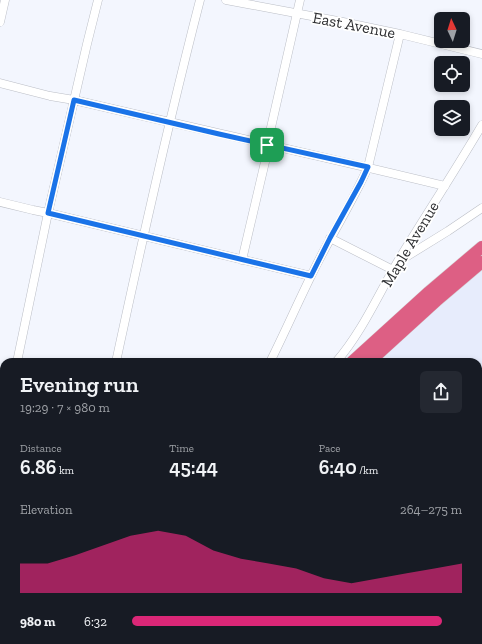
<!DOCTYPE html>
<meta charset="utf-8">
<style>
body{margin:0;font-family:"Zilla Slab",serif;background:#242831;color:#f1f3f6;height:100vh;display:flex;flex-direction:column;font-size:15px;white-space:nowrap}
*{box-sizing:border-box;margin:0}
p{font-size:13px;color:#9ea1a6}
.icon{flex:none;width:22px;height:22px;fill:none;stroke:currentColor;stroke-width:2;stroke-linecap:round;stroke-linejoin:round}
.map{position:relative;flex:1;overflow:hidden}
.panel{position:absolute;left:0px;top:358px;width:482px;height:286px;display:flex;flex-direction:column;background:#171b24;border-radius:12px 12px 0 0;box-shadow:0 2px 6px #0003}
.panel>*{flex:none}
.needle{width:26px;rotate:356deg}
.controls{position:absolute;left:434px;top:12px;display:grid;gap:8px}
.controls a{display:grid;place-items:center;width:36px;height:36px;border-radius:6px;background:#171b24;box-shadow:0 2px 6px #0003;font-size:20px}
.pin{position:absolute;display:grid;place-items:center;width:34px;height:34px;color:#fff;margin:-17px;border-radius:8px;box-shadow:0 2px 6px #0006}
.round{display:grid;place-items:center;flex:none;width:42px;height:42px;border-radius:6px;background:#242831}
.overview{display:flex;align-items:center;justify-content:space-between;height:68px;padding:0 20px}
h1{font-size:22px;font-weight:600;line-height:30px}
.metrics{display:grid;grid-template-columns:repeat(3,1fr);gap:6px;height:68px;padding:4px 20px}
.metrics div{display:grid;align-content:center}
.metrics b{font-size:20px;font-weight:600}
.metrics small{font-size:11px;font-weight:400}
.metrics p{font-size:11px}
.chart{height:112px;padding:8px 20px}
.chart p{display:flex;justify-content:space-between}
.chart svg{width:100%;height:72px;margin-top:4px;fill:#db2777;opacity:.7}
ul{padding:0 20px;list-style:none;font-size:13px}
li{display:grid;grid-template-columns:64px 48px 1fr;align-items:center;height:30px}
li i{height:10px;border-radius:5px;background:#db2777}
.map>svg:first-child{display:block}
.built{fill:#e7ecfc}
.grass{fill:url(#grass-tufts)}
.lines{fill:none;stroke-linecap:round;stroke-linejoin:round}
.minor-casing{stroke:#bbbec6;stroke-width:9}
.highway-casing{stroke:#d5d6d6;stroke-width:13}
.minor{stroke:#fff;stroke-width:8}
.highway{stroke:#dd5f84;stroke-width:12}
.route-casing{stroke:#fff;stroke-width:8}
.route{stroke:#1a73e8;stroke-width:5}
.labels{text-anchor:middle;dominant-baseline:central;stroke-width:3.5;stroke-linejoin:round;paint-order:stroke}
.street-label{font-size:16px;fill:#2f3033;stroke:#fff}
</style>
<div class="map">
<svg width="482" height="644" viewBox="0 0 482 644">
<defs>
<pattern id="grass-tufts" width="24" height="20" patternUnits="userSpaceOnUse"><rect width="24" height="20" fill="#d9dec0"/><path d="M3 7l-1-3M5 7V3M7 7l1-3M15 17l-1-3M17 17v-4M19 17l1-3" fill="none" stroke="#bbbfa5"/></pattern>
</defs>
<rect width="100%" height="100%" fill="#f3f6fe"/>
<path class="built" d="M482,267V371L478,373V362H374Z
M482,380V434L478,437V381Z
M82,640H191L188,644H78Z"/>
<path class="grass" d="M206,640H265L263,644H209V642Z"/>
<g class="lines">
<defs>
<path id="minor" d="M226,0L343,22L400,34L482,54
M0,22L5,0
M0,83L50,96L74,100C198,129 322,156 445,186
M0,202L33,210L48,213L311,276
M330,238L393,270
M242,260L265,162L267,145L300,0
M401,260L448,231L482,208
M17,362L48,213L87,44L98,0
M116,362C142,241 169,120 200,0
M270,362C287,328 302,293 319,260C335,229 354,199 368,167L400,34
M336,362C362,332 378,295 398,261C426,215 455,171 482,125
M478,377L482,375
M0,434L4,417
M478,442L482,439
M0,522L4,523
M478,557L482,556
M0,621L4,603
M450,640L451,644
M192,644L194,640
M267,644L269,640
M359,644V640"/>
<path id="highway" d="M352,362L429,292L482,247
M369,362L436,301L482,262
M57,644L61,640
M74,644L78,640"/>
</defs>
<use href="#minor" class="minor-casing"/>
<use href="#highway" class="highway-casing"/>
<use href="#minor" class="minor"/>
<use href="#highway" class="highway"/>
</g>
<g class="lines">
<defs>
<path id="route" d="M74,100L219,134L368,167L361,182L330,238L311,276L48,213Z"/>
</defs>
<use href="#route" class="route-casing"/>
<use href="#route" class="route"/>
</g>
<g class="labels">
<g class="street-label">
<text transform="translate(354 25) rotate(11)">East Avenue</text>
<text transform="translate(410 244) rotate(-59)">Maple Avenue</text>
</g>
</g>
</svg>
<div class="controls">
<a><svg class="needle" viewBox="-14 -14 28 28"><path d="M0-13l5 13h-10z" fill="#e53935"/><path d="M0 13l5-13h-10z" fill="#9ea1a6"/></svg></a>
<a><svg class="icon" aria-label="locate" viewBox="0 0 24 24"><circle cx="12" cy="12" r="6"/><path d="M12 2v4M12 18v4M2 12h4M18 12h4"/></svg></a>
<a><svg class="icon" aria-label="layers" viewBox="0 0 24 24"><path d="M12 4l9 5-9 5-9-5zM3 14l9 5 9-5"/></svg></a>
</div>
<div class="pin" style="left:267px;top:145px;background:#1e9e55"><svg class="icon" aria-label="arrive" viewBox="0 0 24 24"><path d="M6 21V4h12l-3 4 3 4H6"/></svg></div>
<section class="panel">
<div class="overview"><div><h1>Evening run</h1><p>19:29 · 7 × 980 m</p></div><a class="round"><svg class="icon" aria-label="share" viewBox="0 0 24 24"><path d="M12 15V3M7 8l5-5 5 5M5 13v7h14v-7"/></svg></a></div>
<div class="metrics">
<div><p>Distance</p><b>6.86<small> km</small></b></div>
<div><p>Time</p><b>45:44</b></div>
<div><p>Pace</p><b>6:40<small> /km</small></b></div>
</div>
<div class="chart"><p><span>Elevation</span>264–275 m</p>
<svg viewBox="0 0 160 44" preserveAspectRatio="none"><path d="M0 44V26L10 26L20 21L30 15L40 9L50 6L60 9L70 18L80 23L90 26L100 29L110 35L120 38L130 35L140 32L150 29L160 26V44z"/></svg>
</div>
<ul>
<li><b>980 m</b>6:32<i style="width:94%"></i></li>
</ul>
</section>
</div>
